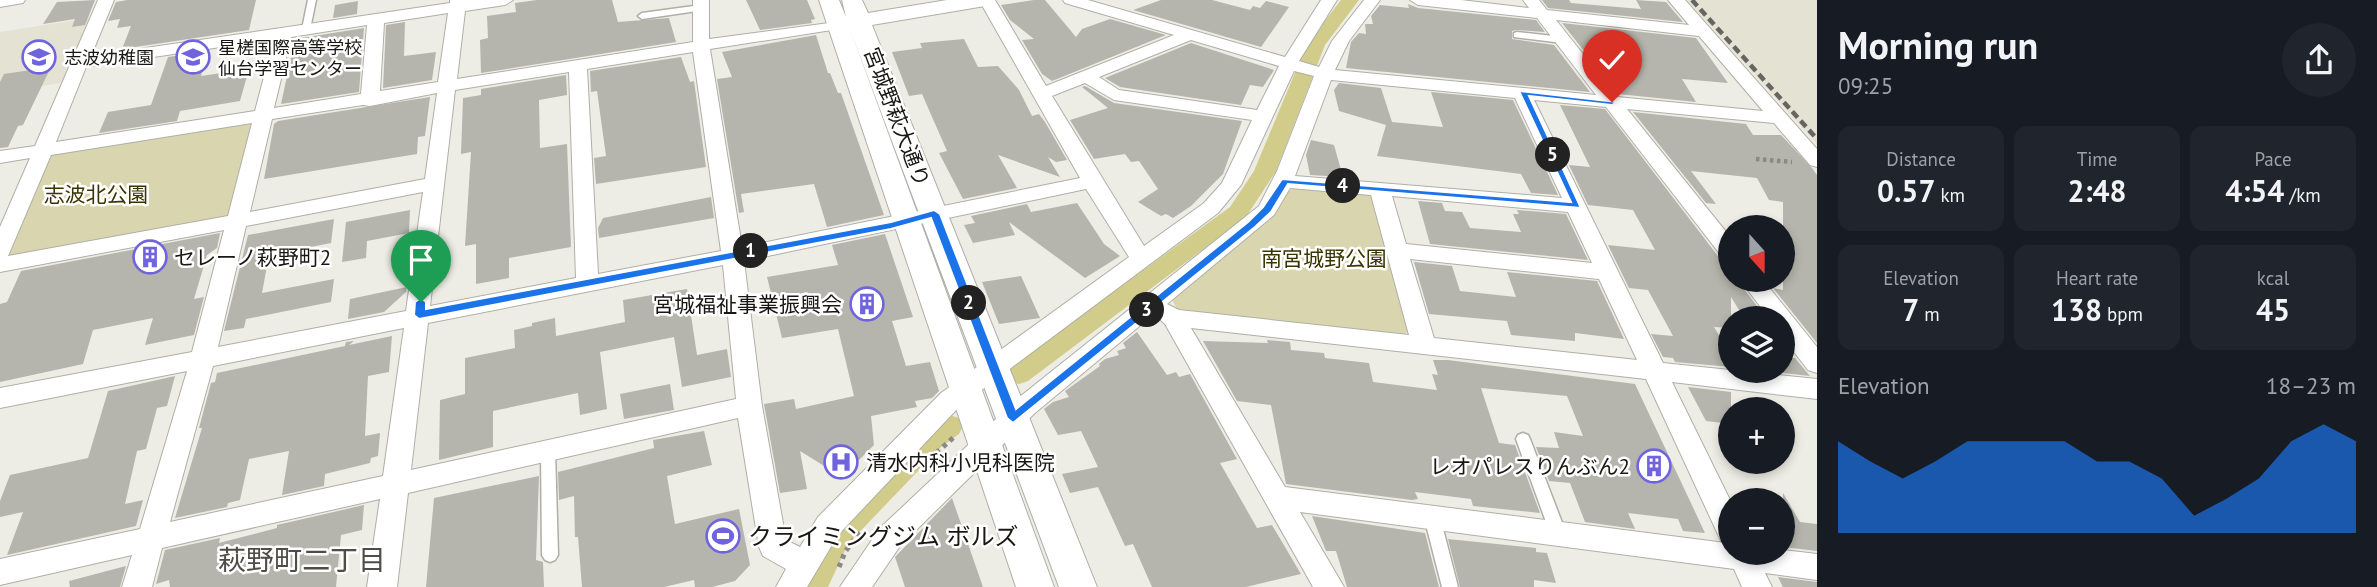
<!DOCTYPE html>
<meta charset="utf-8">
<style>
body{margin:0;font-family:"PT Sans","Noto Sans JP",sans-serif;background:#20242c;color:#f1f3f6;height:100vh;display:flex;flex-direction:column;font-size:26px;white-space:nowrap}
*{box-sizing:border-box;margin:0}
p{font-size:23px;color:#9ea1a6}
.icon{flex:none;width:38px;height:38px;fill:none;stroke:currentColor;stroke-width:2;stroke-linecap:round;stroke-linejoin:round}
.map{position:relative;flex:1;overflow:hidden}
.drawer{display:flex;flex-direction:column;background:#171b24;width:560px}
.drawer>*{flex:none}
.needle{width:46px;rotate:159deg}
.controls{position:absolute;left:1718px;top:215px;display:grid;gap:14px}
.controls a{display:grid;place-items:center;width:77px;height:77px;border-radius:50%;background:#171b24;box-shadow:0 4px 10px #0003;font-size:35px}
.pin{position:absolute;display:grid;place-items:center;width:60px;height:60px;color:#fff;margin:-72px -30px;border-radius:50% 50% 50% 0;rotate:-45deg;box-shadow:0 0 7px #0007}
.pin .icon{rotate:45deg}
.km{position:absolute;width:35px;height:35px;margin:-18px;border-radius:50%;background:#222;color:#fff;font-size:19px;line-height:35px;text-align:center}
.round{display:grid;place-items:center;flex:none;width:74px;height:74px;border-radius:37px;background:#20242c}
.headline{display:flex;align-items:center;justify-content:space-between;height:119px;padding:0 21px}
h1{font-size:38px;font-weight:800;line-height:52px}
.figures{display:grid;grid-template-columns:repeat(3,1fr);gap:10px;height:119px;padding:7px 21px}
.figures div{display:grid;align-content:center;border-radius:14px;background:#20242c;text-align:center}
.figures b{font-size:30px;font-weight:800}
.figures small{font-size:19px;font-weight:400}
.figures p{font-size:19px}
.chart{height:196px;padding:14px 21px}
.chart p{display:flex;justify-content:space-between}
.chart svg{width:100%;height:126px;margin-top:7px;fill:#1a73e8;opacity:.7}
main{display:flex;flex:1;min-height:0}
.map>svg:first-child{display:block}
.built{fill:#e4e3d3}
.green{fill:#d9d6af}
.lines{fill:none;stroke-linecap:round;stroke-linejoin:round}
.canal{fill:#d1cc8a;fill-rule:evenodd}
.building{fill:#b5b5ad}
.service-casing{stroke:#afafa7;stroke-width:3}
.minor-casing{stroke:#afafa7;stroke-width:2}
.tertiary-casing{stroke:#afafa7;stroke-width:2}
.path-far1{stroke:#8a8984;stroke-width:4.5;stroke-dasharray:3.5 3.5;stroke-linecap:butt}
.path{stroke:#8a8984;stroke-width:5;stroke-dasharray:4.5 4.5;stroke-linecap:butt}
.service{fill:#fff;fill-rule:evenodd}
.minor{fill:#fff;fill-rule:evenodd}
.tertiary{fill:#fff;fill-rule:evenodd}
.rail{stroke:#666561;stroke-width:4.5;stroke-dasharray:8 4.5;stroke-linecap:butt}
.route{fill:#1a73e8;stroke:#fff;stroke-width:2}
.labels{text-anchor:middle;dominant-baseline:central;stroke-width:5;stroke-linejoin:round;paint-order:stroke}
.far-poi-label{font-size:18px;fill:#181714;stroke:#fff;text-anchor:start}
.street-label{font-size:21px;fill:#181714;stroke:#fff}
.park-label{font-size:21px;fill:#3a3500;stroke:#fff}
.poi-label{font-size:21px;fill:#181714;stroke:#fff;text-anchor:start}
.near-poi-label{font-size:24px;fill:#181714;stroke:#fff;text-anchor:start}
.near-neighbourhood-label{font-size:28px;fill:#4e4d46;stroke:#fff}
</style>
<main>
<div class="map">
<svg width="1817" height="587" viewBox="0 0 1817 587">
<rect width="100%" height="100%" fill="#eeede5"/>
<path class="built" d="M1687,0H1817V144Z
M95,17L66,82L0,93V32Z"/>
<path class="green" d="M255,123L227,219L6,258L51,153Z
M1303,186L1365,191L1377,197L1411,330L1401,336L1177,309L1171,298L1270,219L1288,191Z"/>
<g class="lines">
<path class="canal" d="M1341,0H1359L1325,45L1276,171L1246,217L1028,381L1019,384L1010,381L1006,374L1010,367L1230,207L1254,171L1307,44Z
M949,415L959,418L963,426L959,434L940,448L848,544L828,587H796L826,526L920,432Z"/>
</g>
<path class="building" d="M95,0L85,25L72,27L75,19L43,24L57,2Z
M127,0H256L249,30L122,49L131,26L117,28L120,19L108,21L116,2Z
M537,0H612L618,22L669,18L676,42L481,73L480,40L488,38L487,16L516,12L515,3Z
M746,0H807L815,19L811,20L812,23L760,30Z
M1034,0H1045L1076,37L1082,29L1110,19L1166,35L1052,81L1042,74L1022,40L1034,39L1010,20L1001,5Z
M1161,0H1212L1250,10L1253,6L1260,8L1266,1L1289,7L1261,47L1133,10Z
M1542,0H1569L1571,3L1641,9L1636,0L1666,2L1683,22L1548,8Z
M358,1L357,14L333,18L335,5Z
M1408,4L1418,8L1536,20L1545,32L1516,30L1512,31V39L1554,45L1590,92L1346,68L1351,42L1359,33L1366,34L1365,24H1373L1371,16L1380,5L1409,8Z
M405,22L404,56L436,52L432,80L383,88L386,25Z
M1562,23L1696,38L1728,83L1682,79L1696,102L1618,94Z
M364,28L359,92L281,104L295,39Z
M816,35L828,73H830L838,93H841L884,215L827,227L814,184L741,194L744,212L739,213L717,79L732,77L722,52Z
M964,39L978,67L998,66L1019,90L1032,116L1039,114L1045,122L1067,160L1056,162L1048,157L1060,177L998,155L1017,188L963,199L939,153L947,151L922,94L909,96L892,52L922,48L920,43Z
M1191,43L1274,70L1263,87L1250,85L1241,105L1120,87L1105,78Z
M208,51L201,76L249,69L240,101L180,111L177,121L99,133L108,112L151,105L168,57Z
M681,57L690,82L694,81L706,167L596,184L594,158L606,156L597,91L591,92L590,71Z
M51,67L23,125L18,126L8,147L0,148V82L4,74Z
M566,75L567,95L539,100L540,148L567,144L571,247L509,258V278L476,284V244L465,246L471,152L461,154L463,98L481,95V89Z
M1339,83L1381,88L1392,122L1443,127L1431,92L1513,100L1558,195L1531,193L1521,174L1377,156L1386,125L1339,111L1334,90Z
M1085,86L1114,103L1242,121L1223,174L1191,206L1173,218L1166,214L1161,216L1138,202L1158,189L1139,161L1131,162L1125,154L1094,159L1070,120L1108,108L1082,87Z
M430,97L425,136L418,137L417,154L264,179L274,124L278,121Z
M1560,105L1605,109L1721,260L1728,262L1731,280L1738,281L1766,318H1744L1731,297V328L1714,327L1731,355V367L1675,362L1673,358L1663,357L1651,334L1673,336L1648,290L1629,288L1608,245L1655,250L1633,210L1588,205L1569,165L1590,167Z
M1633,112L1746,124L1753,135H1781L1812,168L1817,175V343L1773,288L1783,290V202L1769,200L1757,178L1691,171L1716,204L1706,203Z
M1311,140L1334,145L1343,177L1310,175L1306,155Z
M711,197L714,218L599,238L598,228L603,218Z
M1418,201L1442,203L1445,211L1462,212L1470,228L1521,232L1513,214H1519L1517,210L1566,214L1588,260L1430,244Z
M1077,203L1104,244L1120,256L1085,278L1009,222L1015,235L973,243L964,225L975,223L971,216L1027,204L1031,212Z
M410,210L409,233L367,241L366,258L342,262L346,222Z
M334,219L331,243L269,255L262,293L334,279L331,302L246,319L244,328L224,331L248,235Z
M220,233L217,248L207,255L194,299L204,297L194,335L145,345L153,318L93,330L83,364L0,382V304L7,302L21,271Z
M885,234L913,317L892,321L906,366L930,362L939,391L932,398L915,401L917,407L871,416L874,445L842,477L800,451L807,489L780,493L764,404L794,399L796,409L854,396L838,329L782,338L767,277L838,265L832,245Z
M1414,262L1452,266L1460,291L1516,297L1507,272L1597,281L1624,339L1575,333V341L1511,335L1507,321L1429,314Z
M1021,276L1040,318L999,324L982,282Z
M407,287L406,292L384,312L348,319L350,299Z
M687,289L697,355L727,349L731,377L682,387L674,337L600,352L607,409L580,415L578,393L493,411V447L439,460L440,400L465,394V358L515,348L514,330L532,326V323L555,318L556,336L625,322L623,300Z
M1137,332L1167,375L1176,372L1179,377L1190,374L1237,459L1220,463L1257,528L1272,525L1301,574L1246,587H1152L1133,544L1125,546L1098,487L1070,493L1062,474L1098,467L1081,431L1058,435L1044,409L1053,402L1069,397L1065,391L1100,366L1099,364L1105,359L1119,355L1117,351L1126,348L1123,343Z
M392,336L389,372L368,376L365,436L380,433L378,456L371,458L370,463L325,474L324,486L282,495L289,451L249,459L240,500L228,503L227,507L175,518L202,428H199L211,383L215,382L217,373L345,346L346,342L354,341L349,345Z
M1267,340L1290,342L1291,350L1324,353L1325,358L1369,363L1373,382L1437,390L1432,374L1438,375L1433,360H1448L1635,384L1705,533L1683,531L1678,519L1628,513L1635,529L1585,522L1570,483L1549,481L1536,447L1559,448L1554,432L1583,436L1567,396L1481,388L1499,443L1515,445L1540,513L1473,506L1471,499L1415,492L1418,499L1412,500L1286,484L1271,405L1237,401L1203,341L1268,343Z
M1783,357L1795,358L1810,376L1783,373Z
M175,376L167,406L157,408L146,449L137,451L125,504L143,500L136,526L7,555L23,512L0,517V501L10,475L88,458L108,391Z
M670,384L674,410L624,419L620,394Z
M1688,387L1731,392V424L1706,421Z
M704,431L712,465L667,476L675,524L739,509L750,565L735,581L712,587H695L694,580L664,587H582L578,537H575L574,496L559,500L558,472L654,448L653,440Z
M539,476L536,560L543,562L544,587H426L434,498Z
M1783,493L1800,522L1817,524V551L1783,547Z
M952,498L983,587H905L895,557Z
M364,505L362,530L341,535L336,587H170L169,580L156,584L165,550L220,538L219,543L277,528V525Z
M1312,516L1425,533L1439,587H1347L1336,551H1326Z
M1448,539L1536,548V552L1547,553L1556,583L1534,580V587H1460Z
M126,566L120,587H70L69,581Z
M1778,577L1817,582V587H1783Z"/>
<g class="lines">
<defs>
<path id="service" d="M308,0H316L310,29L306,32L302,29Z
M701,5L704,6V10L642,19L638,16L642,13Z
M1517,32L1563,37L1568,40L1563,43L1514,37V33Z
M1523,433L1528,435L1530,439L1566,533L1563,538L1558,540L1553,538L1550,533L1516,439L1518,435Z
M548,444L553,446L555,450L558,555L555,560L550,562L545,560L542,555L541,450L543,446Z
M1432,511L1437,512L1440,517L1458,587H1442L1424,517L1427,512Z"/>
<path id="minor" d="M0,0H25L23,3L0,7Z
M98,0H114L91,56L450,3V0H513L505,5L465,11L457,79L693,42V0H709V39L844,21V27L838,29L710,49L742,247L1080,178L979,0H995L1046,86L1174,35L1065,3L1063,0H1088L1285,57L1321,0H1337L1299,61L1319,67L1332,41L1364,0H1380L1349,41L1335,70L1596,95L1537,18L1418,5L1410,0H1461L1529,8L1523,0H1539L1547,10L1689,25L1668,0H1685L1817,149V167L1810,165L1774,123L1627,109L1731,238V260L1723,258L1606,107L1534,100L1663,363L1817,379V399L1672,382L1731,502V553H1783V550L1817,554V580L1765,573L1772,587H1742L1734,569L1300,512L1344,587H1313L1165,324L1154,314L1035,413L900,546L872,587H840L880,528L1017,399L1259,206L1277,171L1314,76L1294,71L1241,185L1218,213L959,407L838,535L807,587H776L786,569L763,556L759,547L738,418L408,493L397,587H367L380,499L162,548L152,587H122L132,555L0,585V559L140,529L187,371L0,408V388L192,352L224,230L0,272V227L30,158L0,163V151L35,146ZM448,13L438,82L380,91L384,23ZM1556,20L1699,36L1763,111L1617,97ZM367,25L361,94L274,108L291,37ZM274,39L255,111L56,142L86,67ZM1191,40L1279,66L1257,110L1119,90L1099,77ZM693,52L721,251L598,274L587,69ZM569,72L576,278L430,306L455,90ZM1331,80L1515,98L1562,198L1295,176ZM1085,83L1114,100L1252,120L1222,183L1204,203L1144,246L1052,96ZM437,93L425,179L250,212L272,119L363,105L370,106ZM252,123L228,216L8,256L51,155ZM1290,188L1371,195L1409,335L1179,310L1167,304L1274,215ZM1086,189L1129,257L941,393L818,517L800,547L786,540L762,406L744,261ZM423,192L406,311L218,347L246,226ZM1392,196L1568,212L1592,263L1406,244ZM1410,259L1599,279L1637,360L1434,338ZM723,265L736,399L411,470L428,323ZM404,328L383,476L170,522L213,366ZM1191,328L1646,379L1721,541L1726,543L1285,487Z
M1740,280H1763L1817,347V373L1808,370L1783,338V318H1769Z"/>
<path id="tertiary" d="M819,0H839L846,17L842,0H862L868,13L947,0H995L985,6L872,25L1097,587H1059L850,29L1054,587H1016Z"/>
</defs>
<use href="#service" class="service-casing"/>
<use href="#minor" class="minor-casing"/>
<use href="#tertiary" class="tertiary-casing"/>
<path class="path-far1" d="M1756,159L1792,162"/>
<path class="path" d="M923,465L955,436
M839,567L845,552L861,530"/>
<use href="#service" class="service"/>
<use href="#minor" class="minor"/>
<use href="#tertiary" class="tertiary"/>
<path class="rail" d="M1692,0L1817,139"/>
</g>
<path class="route" d="M1519,91L1617,102L1612,105L1529,96L1581,208L1288,184L1271,212L1255,227L1013,423L1007,418L931,218L891,229L419,319L414,315L415,302L421,298L426,302V309L891,222L934,210L940,214L1016,409L1248,222L1263,207L1282,179L1571,202Z"/>
<defs>
<symbol id="school-ring" viewBox="-11 -11 22 22"><circle r="9.5" fill="#fff" stroke="#7064de" stroke-width="1.5"/><path d="M0-5L7-2L0 1L-7-2ZM-4 1L0 2.5L4 1V4Q0 6-4 4Z" fill="#7064de"/></symbol>
<symbol id="building-ring" viewBox="-11 -11 22 22"><circle r="9.5" fill="#fff" stroke="#7064de" stroke-width="1.5"/><path d="M-4-6H4V6H1V3H-1V6H-4ZM-2.5-4.3h1.7v1.8h-1.7ZM.8-4.3h1.7v1.8H.8ZM-2.5-1h1.7V.8h-1.7ZM.8-1h1.7V.8H.8Z" fill="#7064de"/></symbol>
<symbol id="hospital-ring" viewBox="-11 -11 22 22"><circle r="9.5" fill="#fff" stroke="#7064de" stroke-width="1.5"/><path d="M-5-5h3v3.5h4V-5h3V5h-3V1.5h-4V5h-3Z" fill="#7064de"/></symbol>
<symbol id="stadium-ring" viewBox="-11 -11 22 22"><circle r="9.5" fill="#fff" stroke="#7064de" stroke-width="1.5"/><path d="M0-5a6.5 5 0 1 0 0 10a6.5 5 0 1 0 0-10ZM-3.5-1.8h7v3.6h-7Z" fill="#7064de"/></symbol>
</defs>
<g fill-rule="evenodd">
<use href="#school-ring" x="20" y="38" width="38" height="38"/>
<use href="#school-ring" x="174" y="38" width="38" height="38"/>
<use href="#building-ring" x="131" y="238" width="38" height="38"/>
<use href="#building-ring" x="848" y="285" width="38" height="38"/>
<use href="#hospital-ring" x="822" y="443" width="38" height="38"/>
<use href="#building-ring" x="1635" y="447" width="38" height="38"/>
<use href="#stadium-ring" x="704" y="517" width="38" height="38"/>
</g>
<g class="labels">
<g class="far-poi-label">
<text x="218" y="47">星槎国際高等学校<tspan x="218" dy="21">仙台学習センター</tspan></text>
<text x="64" y="57">志波幼稚園</text>
</g>
<g class="street-label">
<text transform="translate(897 117) rotate(69)">宮城野萩大通り</text>
</g>
<g class="park-label">
<text x="96" y="194">志波北公園</text>
<text x="1324" y="258">南宮城野公園</text>
</g>
<g class="poi-label">
<text x="174" y="257">セレーノ萩野町2</text>
<text x="842" y="304" text-anchor="end">宮城福祉事業振興会</text>
<text x="866" y="462">清水内科小児科医院</text>
<text x="1630" y="466" text-anchor="end">レオパレスりんぶん2</text>
</g>
<g class="near-poi-label">
<text x="748" y="536">クライミングジム ボルズ</text>
</g>
<g class="near-neighbourhood-label">
<text x="302" y="559">萩野町二丁目</text>
</g>
</g>
</svg>
<div class="controls">
<a><svg class="needle" viewBox="-14 -14 28 28"><path d="M0-13l5 13h-10z" fill="#e53935"/><path d="M0 13l5-13h-10z" fill="#9ea1a6"/></svg></a>
<a><svg class="icon" aria-label="layers" viewBox="0 0 24 24"><path d="M12 4l9 5-9 5-9-5zM3 14l9 5 9-5"/></svg></a>
<a>+</a>
<a>−</a>
</div>
<div class="pin" style="left:421px;top:302px;background:#1e9e55"><svg class="icon" aria-label="arrive" viewBox="0 0 24 24"><path d="M6 21V4h12l-3 4 3 4H6"/></svg></div>
<div class="pin" style="left:1612px;top:102px;background:#d93025"><svg class="icon" aria-label="check" viewBox="0 0 24 24"><path d="M5 12l5 5 9-10"/></svg></div>
<b class="km" style="left:751px;top:251px">1</b>
<b class="km" style="left:969px;top:303px">2</b>
<b class="km" style="left:1147px;top:310px">3</b>
<b class="km" style="left:1343px;top:186px">4</b>
<b class="km" style="left:1553px;top:155px">5</b>
</div>
<section class="drawer">
<div class="headline"><div><h1>Morning run</h1><p>09:25</p></div><a class="round"><svg class="icon" aria-label="share" viewBox="0 0 24 24"><path d="M12 15V3M7 8l5-5 5 5M5 13v7h14v-7"/></svg></a></div>
<div class="figures">
<div><p>Distance</p><b>0.57<small> km</small></b></div>
<div><p>Time</p><b>2:48</b></div>
<div><p>Pace</p><b>4:54<small> /km</small></b></div>
</div>
<div class="figures">
<div><p>Elevation</p><b>7<small> m</small></b></div>
<div><p>Heart rate</p><b>138<small> bpm</small></b></div>
<div><p>kcal</p><b>45</b></div>
</div>
<div class="chart"><p><span>Elevation</span>18–23 m</p>
<svg viewBox="0 0 160 44" preserveAspectRatio="none"><path d="M0 44V12L10 19L20 25L30 19L40 12L50 12L60 12L70 12L80 19L90 19L100 25L110 38L120 32L130 25L140 12L150 6L160 12V44z"/></svg>
</div>
</section>
</main>
